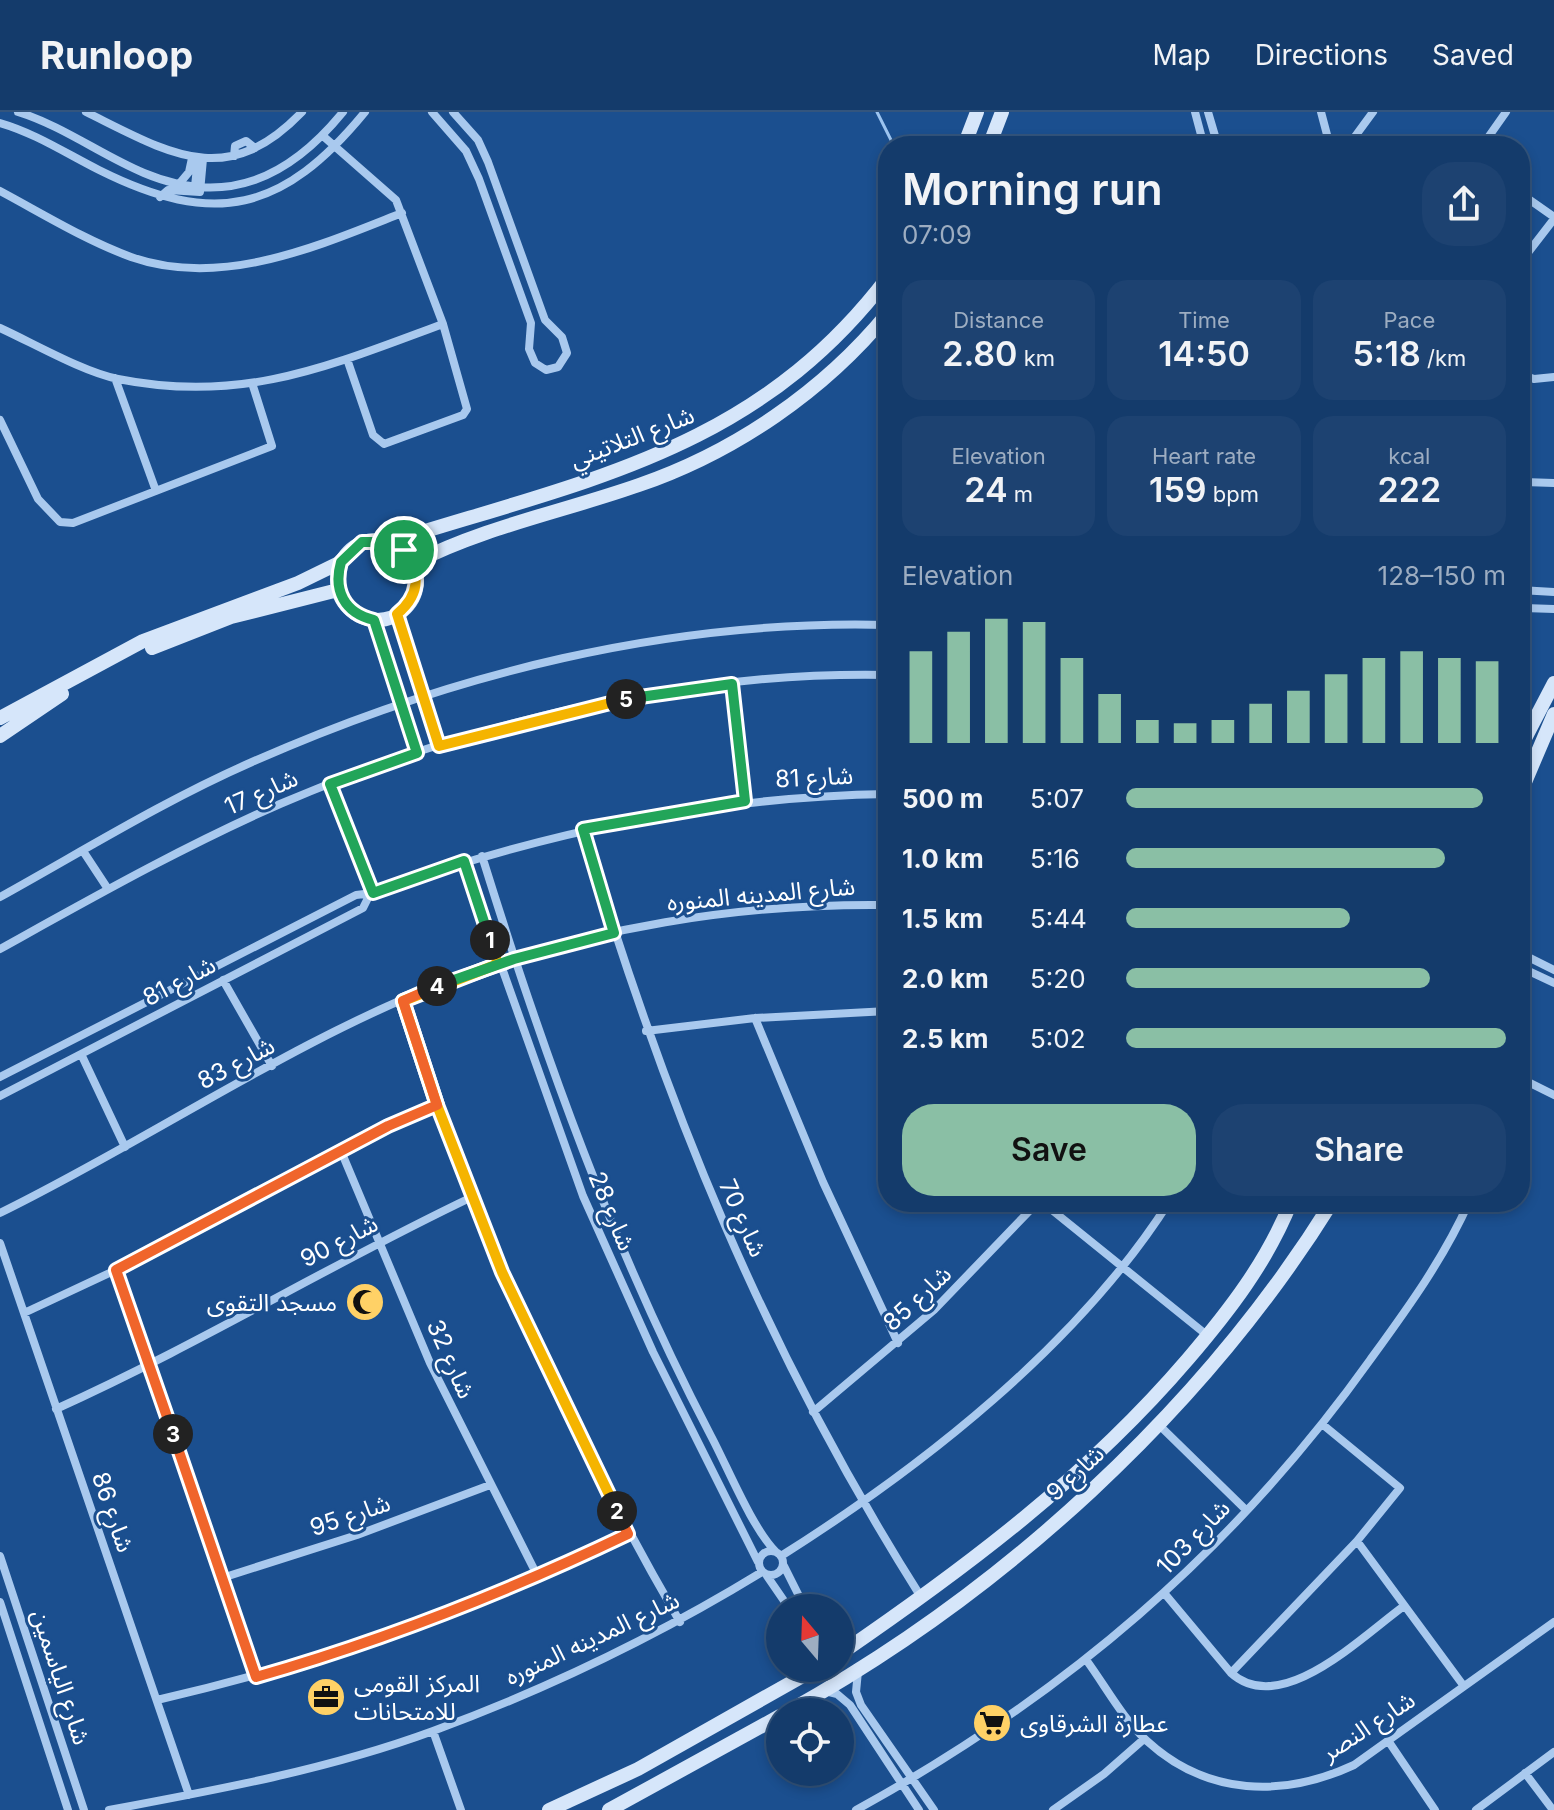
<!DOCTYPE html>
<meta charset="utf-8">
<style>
body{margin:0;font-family:Inter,"Noto Sans Arabic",sans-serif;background:#1d4271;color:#f1f3f6;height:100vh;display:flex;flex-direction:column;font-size:30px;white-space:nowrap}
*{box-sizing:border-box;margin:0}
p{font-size:26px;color:#9dadc1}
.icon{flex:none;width:44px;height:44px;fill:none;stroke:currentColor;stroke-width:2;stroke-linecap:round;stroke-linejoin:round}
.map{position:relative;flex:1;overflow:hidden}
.side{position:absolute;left:878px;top:24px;width:652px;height:1076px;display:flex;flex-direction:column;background:#143b6b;border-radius:32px;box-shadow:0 4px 12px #0003,0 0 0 2px #33557e}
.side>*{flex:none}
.needle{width:52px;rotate:341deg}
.controls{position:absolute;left:766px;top:1482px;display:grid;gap:16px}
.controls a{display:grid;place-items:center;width:88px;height:88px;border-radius:50%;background:#143b6b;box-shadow:0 4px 12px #0003,0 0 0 2px #33557e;font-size:40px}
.pin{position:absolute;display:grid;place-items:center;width:68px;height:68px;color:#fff;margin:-34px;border:4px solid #fff;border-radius:50%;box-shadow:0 2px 8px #0007}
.km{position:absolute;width:40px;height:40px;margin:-20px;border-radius:50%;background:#222;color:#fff;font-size:22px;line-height:40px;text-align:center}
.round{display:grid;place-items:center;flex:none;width:84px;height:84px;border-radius:32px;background:#1d4271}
.summary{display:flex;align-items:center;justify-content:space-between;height:136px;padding:0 24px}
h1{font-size:44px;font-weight:600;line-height:60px}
.stats{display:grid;grid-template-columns:repeat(3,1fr);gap:12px;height:136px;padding:8px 24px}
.stats div{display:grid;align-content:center;border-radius:20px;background:#1d4271;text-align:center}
.stats b{font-size:34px;font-weight:600}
.stats small{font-size:22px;font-weight:400}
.stats p{font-size:22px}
.chart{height:224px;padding:16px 24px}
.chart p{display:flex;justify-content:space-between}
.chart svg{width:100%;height:144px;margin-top:8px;stroke:#8abfa5;stroke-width:6}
.primary-button{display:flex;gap:16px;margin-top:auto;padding:16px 24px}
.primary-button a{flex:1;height:92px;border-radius:32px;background:#8abfa5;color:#111;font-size:32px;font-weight:600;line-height:92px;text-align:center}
.primary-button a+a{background:#1d4271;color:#f1f3f6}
ul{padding:0 24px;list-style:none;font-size:26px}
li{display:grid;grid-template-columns:128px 96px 1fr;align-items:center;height:60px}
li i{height:20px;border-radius:10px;background:#8abfa5}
header{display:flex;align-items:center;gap:48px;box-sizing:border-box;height:112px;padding:0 40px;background:#143b6b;border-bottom:2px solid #33557e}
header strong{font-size:38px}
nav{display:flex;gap:44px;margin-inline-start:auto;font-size:28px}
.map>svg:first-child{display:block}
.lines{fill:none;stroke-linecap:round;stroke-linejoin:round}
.stream{stroke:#9cc4f0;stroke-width:3}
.minor{stroke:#a9c9ee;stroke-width:8}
.secondary{stroke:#d6e6fa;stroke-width:14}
.split-1-casing{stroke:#fff;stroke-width:16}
.split-2-casing{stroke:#fff;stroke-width:16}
.split-3-casing{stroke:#fff;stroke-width:16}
.split-4-casing{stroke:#fff;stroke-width:16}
.split-5-casing{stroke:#fff;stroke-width:16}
.split-6-casing{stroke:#fff;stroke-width:16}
.split-1{stroke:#22a559;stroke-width:10}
.split-2{stroke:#f5b400;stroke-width:10}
.split-3{stroke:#f0652b;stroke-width:10}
.split-4{stroke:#f0652b;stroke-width:10}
.split-5{stroke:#22a559;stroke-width:10}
.split-6{stroke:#f5b400;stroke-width:10}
.labels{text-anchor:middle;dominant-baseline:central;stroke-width:6;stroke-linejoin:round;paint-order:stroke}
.street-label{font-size:24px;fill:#fff;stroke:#1b4f8f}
.poi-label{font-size:24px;fill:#fff;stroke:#1b4f8f;text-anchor:start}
</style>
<header>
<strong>Runloop</strong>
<nav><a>Map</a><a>Directions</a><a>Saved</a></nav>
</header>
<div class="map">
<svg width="1554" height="1698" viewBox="0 0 1554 1698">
<rect width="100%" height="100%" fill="#1b4f8f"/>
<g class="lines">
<path class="stream" d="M877,0L894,34"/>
<path class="minor" d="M18,0C63,14 101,43 144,61C227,96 290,65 343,0
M86,0C169,41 226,79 302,0
M432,0L466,39L479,67L531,211L529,237L535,251L546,258L558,255L567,241L562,225L545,208L488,50L478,28L453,0
M1195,0L1204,34
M1208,0L1218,34
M1321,0L1330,34
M0,11C35,21 67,42 99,58C215,116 283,100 365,0
M1348,34L1373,0
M1482,34L1506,0
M234,44L235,34L246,29L255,36
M179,72L189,60L192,46
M195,74L198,47
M0,79C43,102 85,128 131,145C222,177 318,134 402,101
M1520,81L1554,105
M160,85L168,78L200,80L203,47
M1520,151L1554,107
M0,216C33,231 83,260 118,267C243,292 329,254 443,212L396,88L323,24
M347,247L373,323L384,332L463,303L467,297L443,212
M1520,262L1534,267L1554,265
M115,266L156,379
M0,308L38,387L60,410L73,411L272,334L253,274
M1520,370L1554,371
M1520,478L1554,480
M1520,496L1554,497
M397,502L439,634
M374,508L417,641
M732,572L745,689
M330,672L373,781
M583,717C666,995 766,1240 921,1485
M83,739L108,777
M482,744C544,943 614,1139 711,1324C728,1356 752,1416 776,1440
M464,749L583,1084L653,1240L758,1450
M0,785C83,739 165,688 252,650C451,562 669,507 888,513
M0,837C92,786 184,734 280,692C469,611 682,559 888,563
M1520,841L1554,858
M1520,855L1554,871
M223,868L272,954
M403,889C474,1106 565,1312 680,1510
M755,906L823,1070L898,1231
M646,919L755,906L888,899
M82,944L125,1035
M0,965L356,783L373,781C541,721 709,685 888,682
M1520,966L1554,983
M1520,982L1526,969
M0,984L363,796L370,782
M341,1039L430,1251L538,1465
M1042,1090L1208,1224
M0,1101C149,1028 295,927 450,868C589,816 739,791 888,793
M0,1131L189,1683
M116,1158L256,1565
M24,1201L116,1158L388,1014L437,993
M56,1297C198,1233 331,1152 472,1085
M813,1300L934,1198L1038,1090
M1158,1312L1246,1398
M1357,1429L1463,1573
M759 1451a12 12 0 1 1 24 0a12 12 0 1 1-24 0Z
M0,1444L84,1698
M781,1444C922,1355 1078,1233 1169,1090
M784,1454L805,1496
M767,1464L789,1496
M222,1466L357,1423L490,1373
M1165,1482L1231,1561C1281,1606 1361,1525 1404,1494
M0,1490L68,1698
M1087,1549C1106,1575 1123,1607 1147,1629C1207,1684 1283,1686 1354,1653L1554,1510
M858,1559L856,1580L861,1593L934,1698
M1231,1561L1357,1429L1400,1376L1322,1312
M825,1579L837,1582L850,1593L919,1698
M157,1588C329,1548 469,1498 628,1422
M433,1619L461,1698
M1389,1630L1435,1698
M1525,1661L1553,1698
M109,1698C217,1678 330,1657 433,1619C547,1577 659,1523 762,1460
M856,1698C1062,1585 1233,1440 1370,1248C1407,1197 1443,1148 1469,1090
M1053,1698L1104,1662L1144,1627
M1476,1698L1554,1640"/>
<path class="secondary" d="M964,34L977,0
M989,34L1002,0
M337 468a40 40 0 1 1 80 0a40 40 0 1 1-80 0Z
M390,430C586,368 756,339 888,165
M414,451C484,415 565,399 639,373C735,340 824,279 888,201
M152,536L231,505L338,478
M0,606L143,529L298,471L341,450
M0,624L62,582
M1520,636L1554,571
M1520,682L1554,602
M840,1542C967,1455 1087,1365 1188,1247C1229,1199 1267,1150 1291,1090
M787,1600C1002,1481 1202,1299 1332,1090
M549,1698L638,1657L817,1556
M609,1698L780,1604"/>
</g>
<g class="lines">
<defs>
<path id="split-1" d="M404,438L390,430H362L341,450C333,478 344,501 374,508L417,641L330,672L373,781L464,749L490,828"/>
<path id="split-2" d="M490,828L498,852L403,889L437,993L502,1160L617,1399"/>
<path id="split-3" d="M173,1322L256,1565C385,1528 507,1480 628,1422L617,1399"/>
<path id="split-4" d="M173,1322L116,1158L388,1014L437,993L403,889L437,874"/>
<path id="split-5" d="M437,874L514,847L614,821L583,717L745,689L732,572L626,587"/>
<path id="split-6" d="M404,438C421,462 420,483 397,502L439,634L626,587"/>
</defs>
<use href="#split-1" class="split-1-casing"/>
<use href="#split-2" class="split-2-casing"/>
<use href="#split-3" class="split-3-casing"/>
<use href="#split-4" class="split-4-casing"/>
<use href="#split-5" class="split-5-casing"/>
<use href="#split-6" class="split-6-casing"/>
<use href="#split-1" class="split-1"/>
<use href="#split-2" class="split-2"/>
<use href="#split-3" class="split-3"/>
<use href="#split-4" class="split-4"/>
<use href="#split-5" class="split-5"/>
<use href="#split-6" class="split-6"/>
</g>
<defs>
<symbol id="mosque-disc" viewBox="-11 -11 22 22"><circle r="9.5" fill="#ffd166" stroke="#1b4f8f"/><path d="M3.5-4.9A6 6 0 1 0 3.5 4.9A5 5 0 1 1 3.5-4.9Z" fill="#111"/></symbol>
<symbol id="office-disc" viewBox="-11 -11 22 22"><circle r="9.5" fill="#ffd166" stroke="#1b4f8f"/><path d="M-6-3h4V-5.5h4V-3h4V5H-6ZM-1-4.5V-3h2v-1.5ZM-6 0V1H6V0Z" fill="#111"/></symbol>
<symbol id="supermarket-disc" viewBox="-11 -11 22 22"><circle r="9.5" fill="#ffd166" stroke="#1b4f8f"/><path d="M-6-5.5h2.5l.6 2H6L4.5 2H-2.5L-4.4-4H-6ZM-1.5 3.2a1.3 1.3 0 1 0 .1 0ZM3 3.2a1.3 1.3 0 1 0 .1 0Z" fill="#111"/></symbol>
</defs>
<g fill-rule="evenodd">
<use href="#mosque-disc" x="343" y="1168" width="44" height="44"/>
<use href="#office-disc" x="304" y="1563" width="44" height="44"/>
<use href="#supermarket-disc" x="970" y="1589" width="44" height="44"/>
</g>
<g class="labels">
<g class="street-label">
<text transform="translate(632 325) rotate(-21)">شارع التلاتيني</text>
<text transform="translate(814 665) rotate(-3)">شارع 81</text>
<text transform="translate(261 680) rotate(-24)">شارع 17</text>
<text transform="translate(761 782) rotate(-5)">شارع المدينه المنوره</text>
<text transform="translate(179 869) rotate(-28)">شارع 81</text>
<text transform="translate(236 951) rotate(-28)">شارع 83</text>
<text transform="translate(612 1099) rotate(67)">شارع 28</text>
<text transform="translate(743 1106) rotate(66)">شارع 70</text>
<text transform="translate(339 1129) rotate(-28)">شارع 90</text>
<text transform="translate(917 1186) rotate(-43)">شارع 85</text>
<text transform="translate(451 1247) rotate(66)">شارع 32</text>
<text transform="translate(1075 1361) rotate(-43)">شارع 9</text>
<text transform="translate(113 1400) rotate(71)">شارع 86</text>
<text transform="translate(350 1403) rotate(-19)">شارع 95</text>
<text transform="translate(1193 1425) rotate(-46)">شارع 103</text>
<text transform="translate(592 1526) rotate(-25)">شارع المدينه المنوره</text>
<text transform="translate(61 1565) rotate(72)">شارع الياسمين</text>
<text transform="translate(1368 1614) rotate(-33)">شارع النصر</text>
</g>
<g class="poi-label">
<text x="337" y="1190" text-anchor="end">مسجد التقوى</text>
<text x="354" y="1571">المركز القومى<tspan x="354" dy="28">للامتحانات</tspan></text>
<text x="1020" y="1611">عطارة الشرقاوى</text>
</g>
</g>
</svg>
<div class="controls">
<a><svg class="needle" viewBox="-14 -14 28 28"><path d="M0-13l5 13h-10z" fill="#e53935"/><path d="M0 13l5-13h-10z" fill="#9dadc1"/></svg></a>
<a><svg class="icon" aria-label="locate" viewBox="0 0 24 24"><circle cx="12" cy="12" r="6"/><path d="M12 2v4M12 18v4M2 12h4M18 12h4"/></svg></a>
</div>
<div class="pin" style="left:404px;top:438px;background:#1e9e55"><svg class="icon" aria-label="arrive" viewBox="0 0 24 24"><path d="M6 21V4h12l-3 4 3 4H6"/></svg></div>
<b class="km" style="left:490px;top:828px">1</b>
<b class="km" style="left:617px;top:1399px">2</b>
<b class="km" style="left:173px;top:1322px">3</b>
<b class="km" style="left:437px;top:874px">4</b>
<b class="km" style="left:626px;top:587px">5</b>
<section class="side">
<div class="summary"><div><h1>Morning run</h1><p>07:09</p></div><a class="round"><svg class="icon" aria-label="share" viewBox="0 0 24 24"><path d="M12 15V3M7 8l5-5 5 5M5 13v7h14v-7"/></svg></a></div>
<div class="stats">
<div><p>Distance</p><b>2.80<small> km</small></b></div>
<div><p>Time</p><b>14:50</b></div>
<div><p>Pace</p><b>5:18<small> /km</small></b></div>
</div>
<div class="stats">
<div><p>Elevation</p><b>24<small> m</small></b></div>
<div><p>Heart rate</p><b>159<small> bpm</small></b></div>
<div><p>kcal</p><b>222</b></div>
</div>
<div class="chart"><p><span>Elevation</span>128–150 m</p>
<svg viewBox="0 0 160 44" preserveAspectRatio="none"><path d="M5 44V16M15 44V10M25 44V6M35 44V7M45 44V18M55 44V29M65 44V37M75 44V38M85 44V37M95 44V32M105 44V28M115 44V23M125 44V18M135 44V16M145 44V18M155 44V19"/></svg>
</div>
<ul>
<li><b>500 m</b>5:07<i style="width:94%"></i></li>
<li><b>1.0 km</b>5:16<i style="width:84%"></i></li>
<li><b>1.5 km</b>5:44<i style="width:59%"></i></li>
<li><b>2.0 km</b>5:20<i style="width:80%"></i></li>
<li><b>2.5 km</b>5:02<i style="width:100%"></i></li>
</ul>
<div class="primary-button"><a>Save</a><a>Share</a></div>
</section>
</div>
